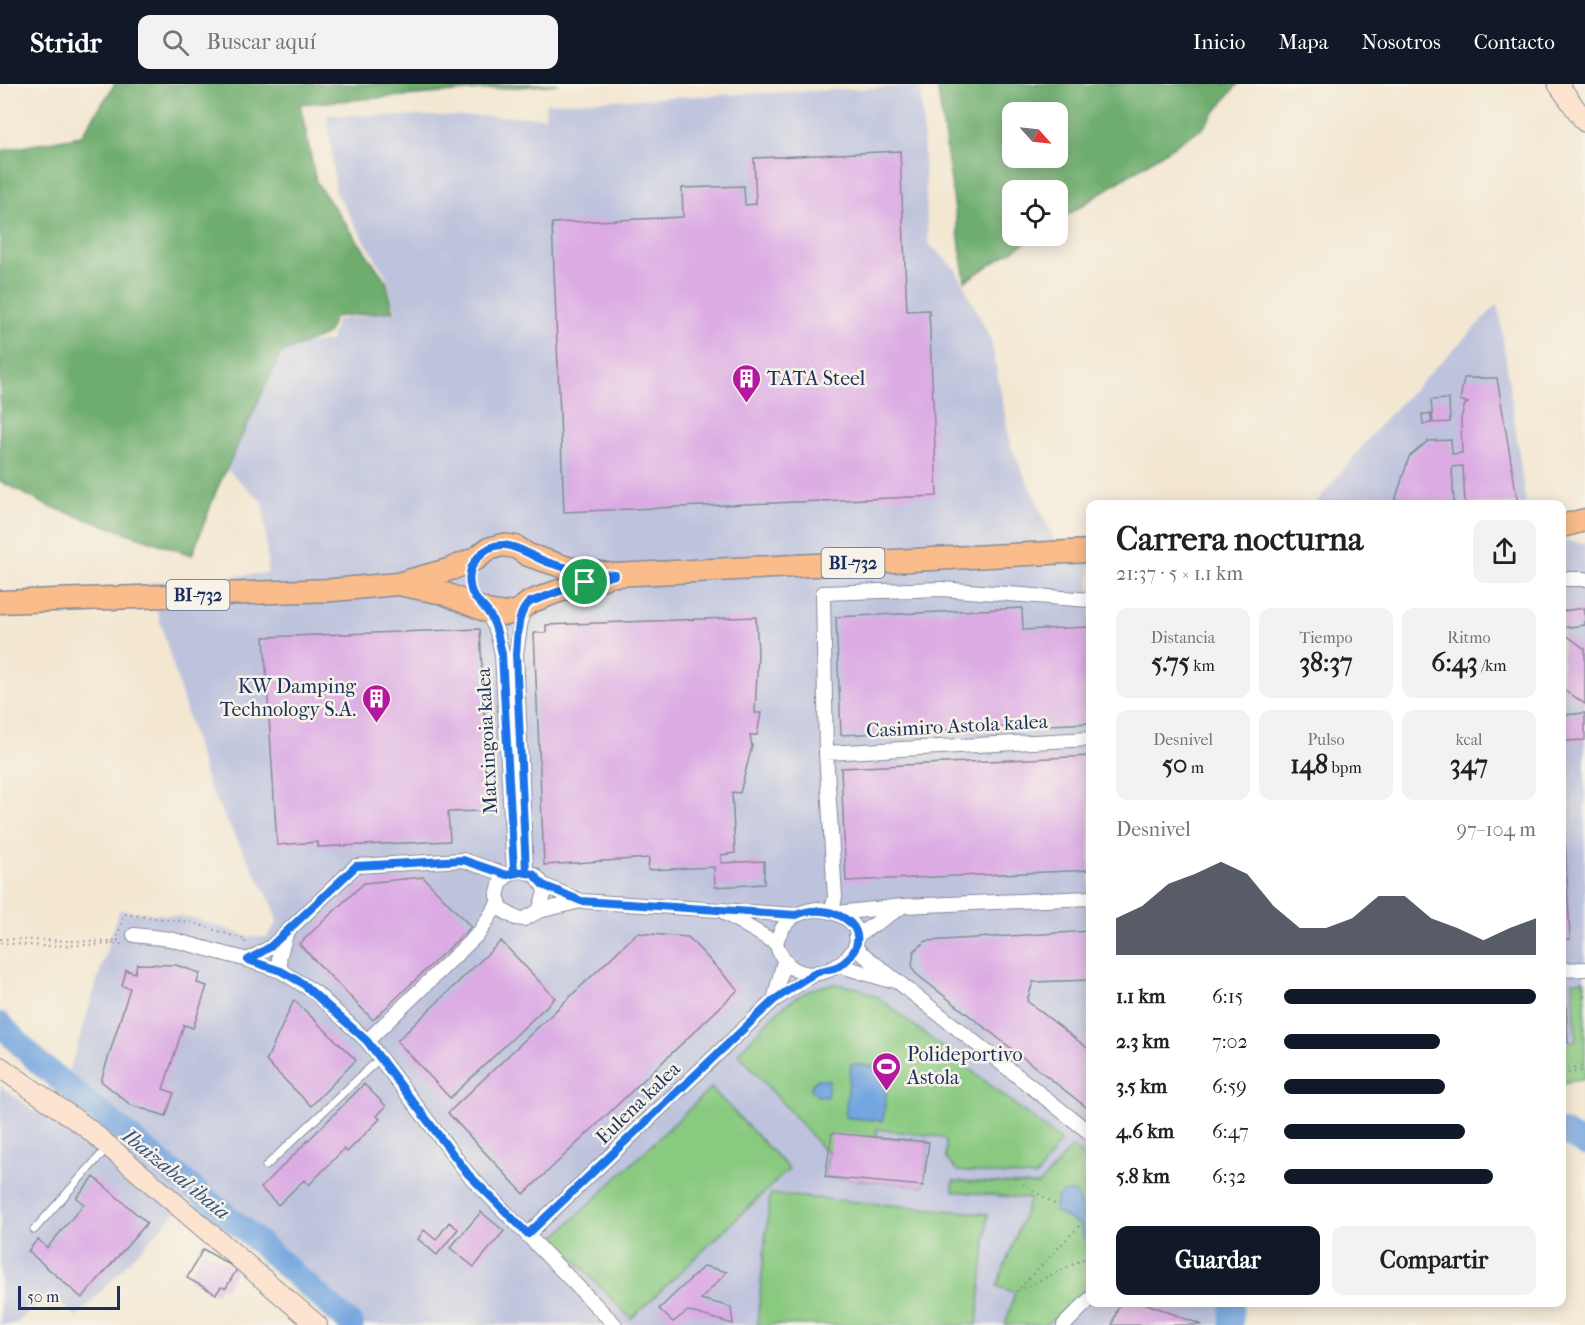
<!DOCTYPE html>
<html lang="es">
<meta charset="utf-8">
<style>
body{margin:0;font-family:"IM FELL French Canon",serif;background:#f2f2f2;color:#202124;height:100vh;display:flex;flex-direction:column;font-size:22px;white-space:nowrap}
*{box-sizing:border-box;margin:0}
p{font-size:20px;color:#757577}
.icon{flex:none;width:33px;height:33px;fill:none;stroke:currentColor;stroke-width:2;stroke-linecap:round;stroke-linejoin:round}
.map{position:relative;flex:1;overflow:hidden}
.side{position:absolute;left:1086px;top:416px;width:480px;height:807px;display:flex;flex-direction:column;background:#fff;border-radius:12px;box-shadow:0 3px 15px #0003}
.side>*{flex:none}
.needle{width:39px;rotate:117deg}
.buttons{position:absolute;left:1002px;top:18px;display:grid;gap:12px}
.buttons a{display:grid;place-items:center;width:66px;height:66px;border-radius:12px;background:#fff;box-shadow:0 3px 15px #0003;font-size:30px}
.scale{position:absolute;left:18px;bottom:15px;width:102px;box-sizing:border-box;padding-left:6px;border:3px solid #1b2f5e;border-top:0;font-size:16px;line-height:21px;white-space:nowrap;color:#1b2f5e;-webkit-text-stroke:4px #f7f3e8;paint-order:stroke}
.pin{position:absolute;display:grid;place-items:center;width:51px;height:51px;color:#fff;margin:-26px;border:3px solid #fff;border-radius:50%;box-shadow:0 2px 6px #0007}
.round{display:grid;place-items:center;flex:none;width:63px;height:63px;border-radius:12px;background:#f2f2f2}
.overview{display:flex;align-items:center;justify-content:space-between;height:102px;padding:0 30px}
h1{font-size:33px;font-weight:800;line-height:45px}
.figures{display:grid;grid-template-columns:repeat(3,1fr);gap:9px;height:102px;padding:6px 30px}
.figures div{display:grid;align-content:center;border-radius:12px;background:#f2f2f2;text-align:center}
.figures b{font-size:26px;font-weight:800}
.figures small{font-size:16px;font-weight:400}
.figures p{font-size:16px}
.chart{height:168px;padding:12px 30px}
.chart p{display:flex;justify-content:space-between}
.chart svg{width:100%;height:108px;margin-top:6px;fill:#111827;opacity:.7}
.cta{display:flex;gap:12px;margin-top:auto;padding:12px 30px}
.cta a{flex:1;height:69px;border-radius:12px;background:#111827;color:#fff;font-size:24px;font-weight:800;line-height:69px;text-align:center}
.cta a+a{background:#f2f2f2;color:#202124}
ul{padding:0 30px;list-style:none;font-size:20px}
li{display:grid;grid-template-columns:96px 72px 1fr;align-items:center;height:45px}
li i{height:15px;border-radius:8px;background:#111827}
header{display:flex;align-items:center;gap:36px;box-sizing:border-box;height:84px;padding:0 30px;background:#111827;color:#fff}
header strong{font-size:28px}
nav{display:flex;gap:33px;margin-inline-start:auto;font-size:21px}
.search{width:420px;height:54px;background:#f2f2f2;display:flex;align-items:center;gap:15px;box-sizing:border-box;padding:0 21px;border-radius:12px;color:#757577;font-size:22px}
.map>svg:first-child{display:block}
.industrial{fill:#bec3dd}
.green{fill:#89c980;stroke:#527c6f;stroke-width:1.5}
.forest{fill:#6ead6e;stroke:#446e66;stroke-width:1.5;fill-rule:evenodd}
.water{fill:#73a6df;stroke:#476a9e;stroke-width:1.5}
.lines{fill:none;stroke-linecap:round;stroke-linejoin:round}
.river{stroke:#73a6df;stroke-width:24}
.building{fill:#dcabe4}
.lane-casing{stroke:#878b98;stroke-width:9}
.street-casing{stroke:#878b98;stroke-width:16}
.secondary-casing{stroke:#878b98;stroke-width:22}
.primary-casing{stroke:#878b98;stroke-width:25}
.path{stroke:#878b98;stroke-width:2;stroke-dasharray:1.5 4.5;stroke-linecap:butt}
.lane{stroke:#fff;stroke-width:7}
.street{stroke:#fff;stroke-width:14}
.secondary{stroke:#fde4d0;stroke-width:20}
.primary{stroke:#f9bc8a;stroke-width:22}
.route-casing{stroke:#fff;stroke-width:12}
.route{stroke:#1a73e8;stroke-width:8}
.labels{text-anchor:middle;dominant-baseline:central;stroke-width:5;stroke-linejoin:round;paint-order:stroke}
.shield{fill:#f7f3e8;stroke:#5d6a87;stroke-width:1.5}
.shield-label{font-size:18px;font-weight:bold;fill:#1b2f5e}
.poi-label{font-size:20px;fill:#1b2f5e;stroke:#f7f3e8;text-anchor:start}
.street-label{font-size:20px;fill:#1b2f5e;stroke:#f7f3e8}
.water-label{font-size:21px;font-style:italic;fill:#355385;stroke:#f7f3e8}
</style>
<header>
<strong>Stridr</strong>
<div class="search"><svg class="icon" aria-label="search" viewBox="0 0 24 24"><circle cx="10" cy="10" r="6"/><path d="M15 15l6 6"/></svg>Buscar aquí</div>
<nav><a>Inicio</a><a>Mapa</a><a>Nosotros</a><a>Contacto</a></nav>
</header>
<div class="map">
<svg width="1585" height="1241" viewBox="0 0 1585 1241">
<rect width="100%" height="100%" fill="#f7f3e8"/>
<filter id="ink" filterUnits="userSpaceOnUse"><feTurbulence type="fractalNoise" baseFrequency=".0167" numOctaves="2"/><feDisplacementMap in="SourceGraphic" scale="12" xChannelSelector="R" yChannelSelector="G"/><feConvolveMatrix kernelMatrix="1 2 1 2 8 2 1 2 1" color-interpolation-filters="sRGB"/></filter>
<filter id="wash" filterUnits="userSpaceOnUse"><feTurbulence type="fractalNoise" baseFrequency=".008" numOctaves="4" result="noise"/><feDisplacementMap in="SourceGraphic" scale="24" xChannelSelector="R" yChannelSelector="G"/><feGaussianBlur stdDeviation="1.35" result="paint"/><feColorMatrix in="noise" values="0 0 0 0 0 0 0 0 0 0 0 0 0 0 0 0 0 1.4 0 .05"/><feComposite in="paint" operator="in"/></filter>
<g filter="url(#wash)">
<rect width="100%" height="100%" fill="#f3e7d1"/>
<path class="industrial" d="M921,2L928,159L956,186L991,256L1011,363L1066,480L1090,478V1218H1221L1218,1241H340L191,1112L77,1233L49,1210L15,1241H0V1002L38,1030L71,982L119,826L193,834L250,853H267L277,838L274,824L208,702L149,499L268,489L263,418L218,378L227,268L331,257L336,236L396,227L386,192L336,109L327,31L545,33L546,19Z
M1498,220L1526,420H1315L1384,336Z
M1562,457L1585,459V995L1562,999Z"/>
<path class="green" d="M1573,897H1585V995L1562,999V959L1576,956Z
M835,900L858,904L879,914L1061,1057L1036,1093L957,1087L946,1075V1057L942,1053L877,1045V1053L929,1058L923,1102L825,1093L828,1067L822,1064L738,969C767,939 791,904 835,900Z
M711,1004L789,1085L631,1235L554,1154Z
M1072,1063L1090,1078V1199L1056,1233L1044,1241H1005L1015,1209L997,1202L1030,1115L953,1107V1097L1039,1101Z
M770,1110L988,1130L977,1241H757Z"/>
<path class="forest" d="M115,0H558L300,20L316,98L386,197L394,227L334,233L328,250L281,269L217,405L192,471L48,422L0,397V67L81,52Z
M937,0H1238L1202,44L1058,137V106H1012V152H1036L965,197ZM1012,28H1058V74H1012Z"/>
<path class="water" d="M851,980L889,984L883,1037L845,1033Z
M818,995L829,996L827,1013L817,1011L811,1007L812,1000Z
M1066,1108H1074L1081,1122L1090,1129V1158L1084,1155L1080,1141L1054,1127L1057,1113Z"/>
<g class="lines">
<path class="river" d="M0,940L39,979L248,1149L352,1241
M1562,1048L1585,1060
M1231,1241L1232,1218"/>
</g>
<g id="blocks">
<path class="building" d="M900,67L907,227L929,226L937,412L564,428L552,139L683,133L682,104L744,102L745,121L756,120L754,74Z
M1464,294H1497L1518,420H1465L1463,382L1452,383L1454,420H1394L1409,373L1428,357L1451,356L1452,370L1462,369L1461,334L1465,320L1468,319L1460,316Z
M1449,315L1450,338L1433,339L1431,316Z
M1422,330H1431V339L1423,340Z
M1022,524L1023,546L1090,543V639L841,651L836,533Z
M1585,524V541L1562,544V527Z
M756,533L758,569L755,629H761L757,651H750L752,662L740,709L732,708L735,769L721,771V779L764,777V800L715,803L714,783L648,786L649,774L544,781L534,549H546V541Z
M480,545L489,727L448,728L450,757L318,763V758L277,761L264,553Z
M1563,549L1585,565V620L1562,604Z
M1585,629V656L1566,657L1564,631Z
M1090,672V786L846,797L841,684Z
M1563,715L1570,855H1562V716Z
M423,793L471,843L373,936L299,860L364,799Z
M1090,847V896L1033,898L1027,917L1090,966V1026L915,889L912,881L914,867L926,857Z
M637,849L688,853L738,906L524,1110L448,1029Z
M501,857L555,914L450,1014L397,957Z
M137,880L176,881L200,889L197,899L207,902L193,944L184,941L163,1005L174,1009L166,1032L131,1021L101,997L130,904L122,902L126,886L135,889Z
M1562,902H1565L1568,959H1562Z
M294,916L356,976L311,1022L266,977Z
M364,1000L386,1022L377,1032L380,1035L347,1068L344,1065L309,1101L304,1096L278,1121L261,1104Z
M832,1049L929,1058L923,1102L825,1093Z
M94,1093L147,1139L82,1214L28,1167L38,1155L47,1164L84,1120L76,1114Z
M481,1128L504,1147L474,1183L450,1164Z
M449,1138L458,1145L437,1171L418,1155L424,1146L436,1156Z
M203,1165L237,1185L226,1204L221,1203L216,1210L187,1194Z
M704,1182L727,1188L701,1215L731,1223L733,1240L688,1227L673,1238L659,1225Z
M1120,1218H1142L1202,1241H1112Z"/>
</g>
</g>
<g filter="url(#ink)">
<use href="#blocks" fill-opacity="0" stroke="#878b98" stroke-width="1.5"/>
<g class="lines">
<defs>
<path id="lane" d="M266,1082L380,974
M34,1146L107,1064"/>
<path id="street" d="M1562,495H1585
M523,523L516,570L526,787
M487,527L497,548L502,570L514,787
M826,669L1090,655
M543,801L581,817
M817,825C918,839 800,939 776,859C782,838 794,828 817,825Z
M539,827L545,808C541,792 530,785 514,787L501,797L497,812L502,826L516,834L524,835L539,827L581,817L796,831
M832,827L835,813L826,669L823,509L941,505L1090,516
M837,829L903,822L1090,814
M726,830L776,859
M134,851L170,855L248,876L281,887L316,909L367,957L468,1090L615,1241
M856,852L900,824
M855,864L1090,1049
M248,876L271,863L356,782L463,776L507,791
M841,882L888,896
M1562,886L1585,885
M281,887L279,874L287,847
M774,916L784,877
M367,957L479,849L498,819
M528,1150L774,916L818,888
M1064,1241L1090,1215"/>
<path id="secondary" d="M1558,0L1585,38
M0,983L86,1043L317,1241"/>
<path id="primary" d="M1562,442L1585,436
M403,501L443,509L487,527L506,530L518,527L530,518L556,508L604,494
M0,518L333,506L397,500L451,485L477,474L488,465L502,461L516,463L528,471L571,485L615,491L1090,467"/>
</defs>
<use href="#lane" class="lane-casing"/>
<use href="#street" class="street-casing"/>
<use href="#secondary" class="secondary-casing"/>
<use href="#primary" class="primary-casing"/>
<path class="path" d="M0,855L112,858L117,853L124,830L190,838L246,856L244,862
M0,859L43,862L123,860
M112,860L122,854
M1580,900L1585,917
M1562,985L1585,982
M1562,990L1585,986
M1023,1100L1055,1120
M1086,1128L1090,1123
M1018,1207L1090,1172
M1016,1208L1080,1141"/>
<use href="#lane" class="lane"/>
<use href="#street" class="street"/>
<use href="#secondary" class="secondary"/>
<use href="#primary" class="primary"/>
</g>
</g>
<g class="lines" filter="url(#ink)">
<defs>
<path id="route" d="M585,498L530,518C516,529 518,553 516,570L526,787L507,791L463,776L356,782L270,863L248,876L281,887L302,899L367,957L468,1090L528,1150L774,916C788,907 803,894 818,888C830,884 839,885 848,875C878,842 829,816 796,831L581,817L543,801L533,790L514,787L502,570C499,557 496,538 487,527C480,518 471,513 470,501C466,481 484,460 504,461C519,462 533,473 547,478C569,486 592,489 615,491L585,498"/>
</defs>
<use href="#route" class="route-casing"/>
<use href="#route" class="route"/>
</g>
<defs>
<symbol id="building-pin" viewBox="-11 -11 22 30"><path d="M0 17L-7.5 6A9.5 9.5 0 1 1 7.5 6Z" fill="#b5179e" stroke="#f7f3e8"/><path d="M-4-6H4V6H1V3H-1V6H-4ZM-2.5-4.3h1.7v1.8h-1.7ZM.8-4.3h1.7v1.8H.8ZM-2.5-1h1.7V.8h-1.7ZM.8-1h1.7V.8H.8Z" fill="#fff"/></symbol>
<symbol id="stadium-pin" viewBox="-11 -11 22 30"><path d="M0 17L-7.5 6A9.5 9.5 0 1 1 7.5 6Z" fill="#b5179e" stroke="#f7f3e8"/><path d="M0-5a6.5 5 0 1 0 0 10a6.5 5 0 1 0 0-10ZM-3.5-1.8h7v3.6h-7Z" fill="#fff"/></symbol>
</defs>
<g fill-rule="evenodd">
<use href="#building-pin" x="730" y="278" width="33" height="45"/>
<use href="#building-pin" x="360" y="598" width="33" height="45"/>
<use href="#stadium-pin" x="870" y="966" width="33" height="45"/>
</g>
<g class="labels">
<g class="shield">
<rect x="821.5" y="464" width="63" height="30" rx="4.5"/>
<rect x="166.5" y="496" width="63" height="30" rx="4.5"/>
</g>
<g class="shield-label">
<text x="853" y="479">BI-732</text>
<text x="198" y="511">BI-732</text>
</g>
<g class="poi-label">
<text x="767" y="294">TATA Steel</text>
<text x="356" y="602" text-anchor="end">KW Damping<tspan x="356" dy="23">Technology S.A.</tspan></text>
<text x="907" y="970">Polideportivo<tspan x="907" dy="23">Astola</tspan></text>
</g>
<g class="street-label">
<text transform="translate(957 642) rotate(-3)">Casimiro Astola kalea</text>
<text transform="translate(487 657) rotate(-93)">Matxingoia kalea</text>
<text transform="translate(638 1019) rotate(-44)">Eulena kalea</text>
</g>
<g class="water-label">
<text transform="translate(176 1090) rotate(39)">Ibaizabal ibaia</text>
</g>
</g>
</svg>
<div class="buttons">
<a><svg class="needle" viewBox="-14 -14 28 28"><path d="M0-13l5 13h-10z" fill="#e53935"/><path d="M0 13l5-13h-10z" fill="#757577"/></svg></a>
<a><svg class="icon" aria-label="locate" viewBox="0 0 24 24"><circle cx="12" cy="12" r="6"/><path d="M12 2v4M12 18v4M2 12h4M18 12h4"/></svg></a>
</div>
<div class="scale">50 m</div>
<div class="pin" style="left:585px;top:498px;background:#1e9e55"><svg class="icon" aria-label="arrive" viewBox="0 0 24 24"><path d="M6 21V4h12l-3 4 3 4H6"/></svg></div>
<section class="side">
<div class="overview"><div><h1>Carrera nocturna</h1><p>21:37 · 5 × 1.1 km</p></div><a class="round"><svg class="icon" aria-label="share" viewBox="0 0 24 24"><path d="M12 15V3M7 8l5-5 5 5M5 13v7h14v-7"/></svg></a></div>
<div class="figures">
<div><p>Distancia</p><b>5.75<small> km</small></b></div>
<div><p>Tiempo</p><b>38:37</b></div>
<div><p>Ritmo</p><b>6:43<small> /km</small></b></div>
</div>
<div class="figures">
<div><p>Desnivel</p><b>50<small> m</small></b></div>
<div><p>Pulso</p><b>148<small> bpm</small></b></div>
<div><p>kcal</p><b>347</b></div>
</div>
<div class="chart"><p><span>Desnivel</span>97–104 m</p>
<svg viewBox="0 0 160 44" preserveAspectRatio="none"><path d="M0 44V29L10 24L20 15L30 11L40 6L50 11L60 24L70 33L80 33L90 29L100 20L110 20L120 29L130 33L140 38L150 33L160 29V44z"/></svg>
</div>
<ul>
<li><b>1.1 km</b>6:15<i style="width:100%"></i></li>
<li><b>2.3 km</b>7:02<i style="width:62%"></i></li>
<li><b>3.5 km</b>6:59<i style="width:64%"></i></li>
<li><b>4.6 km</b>6:47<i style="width:72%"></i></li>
<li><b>5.8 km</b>6:32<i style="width:83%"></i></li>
</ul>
<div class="cta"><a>Guardar</a><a>Compartir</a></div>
</section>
</div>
